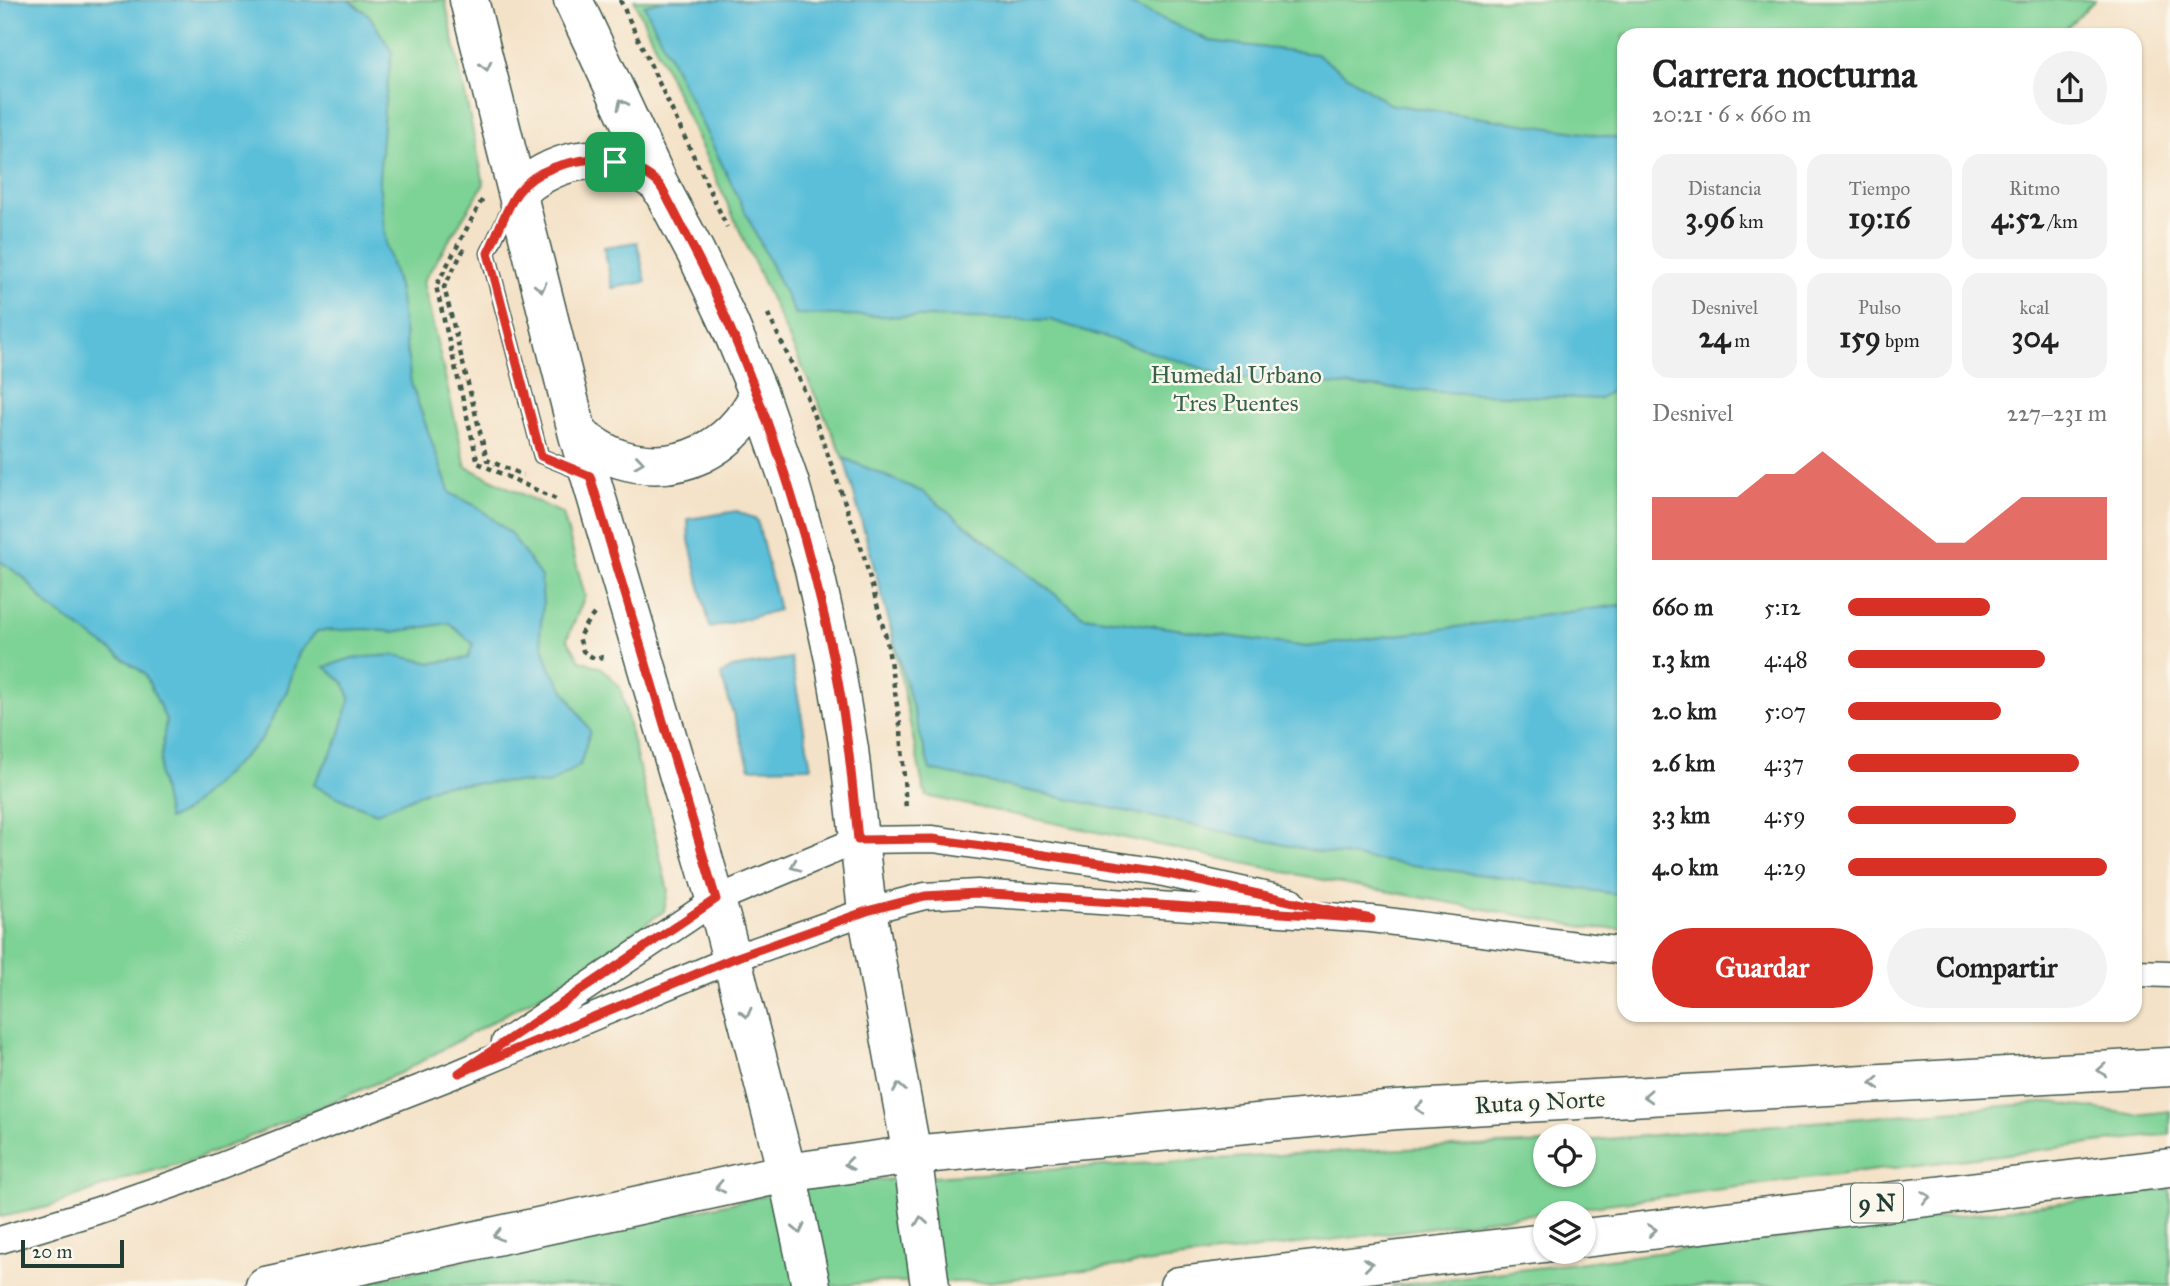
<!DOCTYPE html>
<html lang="es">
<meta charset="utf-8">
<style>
body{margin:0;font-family:"IM FELL Great Primer",serif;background:#f2f2f2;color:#222;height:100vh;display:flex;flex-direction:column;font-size:26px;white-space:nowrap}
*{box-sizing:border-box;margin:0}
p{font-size:23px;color:#767676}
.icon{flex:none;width:38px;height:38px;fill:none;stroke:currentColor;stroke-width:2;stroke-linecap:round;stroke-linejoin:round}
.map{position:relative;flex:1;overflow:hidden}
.details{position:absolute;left:1617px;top:28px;width:525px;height:994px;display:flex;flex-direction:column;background:#fff;border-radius:21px;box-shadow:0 2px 5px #0004}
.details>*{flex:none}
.buttons{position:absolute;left:1533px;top:1124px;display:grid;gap:14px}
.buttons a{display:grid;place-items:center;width:63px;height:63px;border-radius:50%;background:#fff;box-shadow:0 2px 5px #0004;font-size:35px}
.scale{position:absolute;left:21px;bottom:18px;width:103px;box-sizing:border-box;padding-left:7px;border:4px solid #1f3d34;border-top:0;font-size:19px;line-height:24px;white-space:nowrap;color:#1f3d34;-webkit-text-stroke:5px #fbf7ec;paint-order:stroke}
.pin{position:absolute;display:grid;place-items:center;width:60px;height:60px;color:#fff;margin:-30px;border-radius:14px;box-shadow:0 4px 10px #0006}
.round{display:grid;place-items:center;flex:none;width:74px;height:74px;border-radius:37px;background:#f2f2f2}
.summary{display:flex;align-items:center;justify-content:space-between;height:119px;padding:0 35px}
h1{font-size:38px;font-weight:700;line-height:52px}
.metrics{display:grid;grid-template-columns:repeat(3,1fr);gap:10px;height:119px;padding:7px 35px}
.metrics div{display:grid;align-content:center;border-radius:18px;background:#f2f2f2;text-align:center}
.metrics b{font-size:30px;font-weight:700}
.metrics small{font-size:19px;font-weight:400}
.metrics p{font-size:19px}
.chart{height:196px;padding:14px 35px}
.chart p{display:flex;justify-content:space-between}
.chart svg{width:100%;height:126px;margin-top:7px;fill:#d93025;opacity:.7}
.button{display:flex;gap:14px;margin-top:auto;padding:14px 35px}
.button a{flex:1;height:80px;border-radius:42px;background:#d93025;color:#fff;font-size:28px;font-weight:700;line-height:80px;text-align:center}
.button a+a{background:#f2f2f2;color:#222}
ul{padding:0 35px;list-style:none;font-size:23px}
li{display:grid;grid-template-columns:112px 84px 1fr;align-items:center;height:52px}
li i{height:18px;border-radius:9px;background:#d93025}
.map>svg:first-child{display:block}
.green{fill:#7dd295;stroke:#4e8864;stroke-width:2}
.water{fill:#5bbfd9;stroke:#3d7e86;stroke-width:2}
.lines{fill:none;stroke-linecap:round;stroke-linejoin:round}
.service-casing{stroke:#3f564a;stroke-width:17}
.minor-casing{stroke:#3f564a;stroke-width:29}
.secondary-casing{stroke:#3f564a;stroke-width:41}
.trunk-casing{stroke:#3f564a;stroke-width:41}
.path{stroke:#3f564a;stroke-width:4.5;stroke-dasharray:5 5;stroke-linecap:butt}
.service{stroke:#fff;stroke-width:14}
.minor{stroke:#fff;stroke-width:26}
.secondary{stroke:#fff;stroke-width:38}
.trunk{stroke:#fff;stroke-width:38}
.oneway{stroke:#8f9e9a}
.route-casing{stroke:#fff;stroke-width:14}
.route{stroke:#d93025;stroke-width:9}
.labels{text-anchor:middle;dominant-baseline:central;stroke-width:5;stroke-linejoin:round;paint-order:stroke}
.shield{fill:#fbf7ec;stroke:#61756b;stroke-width:2}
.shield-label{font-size:23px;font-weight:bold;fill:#1f3d34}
.park-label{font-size:24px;fill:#36624c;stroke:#fbf7ec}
.street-label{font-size:24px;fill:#1f3d34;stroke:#fbf7ec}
</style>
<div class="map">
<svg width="2170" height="1286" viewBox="0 0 2170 1286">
<rect width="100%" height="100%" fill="#fbf7ec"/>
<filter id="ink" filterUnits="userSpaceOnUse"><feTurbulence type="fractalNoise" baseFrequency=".0143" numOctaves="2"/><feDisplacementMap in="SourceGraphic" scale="14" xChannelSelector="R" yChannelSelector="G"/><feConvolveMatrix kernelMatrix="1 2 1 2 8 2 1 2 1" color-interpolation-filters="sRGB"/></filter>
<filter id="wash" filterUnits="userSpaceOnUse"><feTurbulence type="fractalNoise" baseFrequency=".00686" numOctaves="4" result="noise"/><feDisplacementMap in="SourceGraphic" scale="28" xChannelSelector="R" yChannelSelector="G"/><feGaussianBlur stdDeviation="1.57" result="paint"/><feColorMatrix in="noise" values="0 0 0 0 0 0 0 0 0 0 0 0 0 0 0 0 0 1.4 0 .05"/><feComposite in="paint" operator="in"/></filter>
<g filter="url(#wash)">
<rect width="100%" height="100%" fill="#f4e2c8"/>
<path class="green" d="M0,0H445L484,184L423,282L466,467L563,514L585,596L567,639L580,660L602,668L620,687L668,891L664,911L551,989L400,1073L197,1159L130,1177L48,1207L0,1217Z
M634,0H2095L2059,35H1624V929L1589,928L1319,879L926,796L927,792L924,791L865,504Z
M2052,1102L2136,1115L2170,1111V1134L1714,1190L1380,1234L987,1282H870L840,1286H348L819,1184L1310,1153L1545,1143V1174H1584V1141Z
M2170,1189V1286H1391Z"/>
<path class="water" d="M0,0H348L369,15L392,52L384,109L379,181L386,246L399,290L411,383L450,493L478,507L511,534L541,577L543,604L540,635L550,668L590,731L580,765L549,784L508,782L440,785L377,813L348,802L313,785L337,743L350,698L344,683L325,667L352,658L394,655L432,663L468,658L473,644L449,623L394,632L367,629L317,631L299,653L287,691L261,740L185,812L168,819L159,773L166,720L145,674L47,605L24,578L0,561Z
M665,0H1121L1211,41L1316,54L1389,104L1624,139V382L1599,399L1437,392L1229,377L1051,320L795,314L644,5Z
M637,242L646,282L612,288L604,247Z
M844,458L923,492L1083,616L1307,647L1620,605L1624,608V895L1319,852L930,770Z
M737,511L757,520L779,610L710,628L689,540L688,519Z
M791,658L811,767L750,768L721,675L732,668Z"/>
</g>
<g filter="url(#ink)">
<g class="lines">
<defs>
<path id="service" d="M512,203L488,253L541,456L585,474"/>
<path id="minor" d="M2135,973L2170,974
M505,1042L717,899L858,840L933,839L1155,871L1291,901
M0,1240L96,1211L183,1181L459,1073L732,959L867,911L925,896L977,893L1371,919L1624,951"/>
<path id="secondary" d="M469,0L578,435L723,925L787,1173L811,1286
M573,0L659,184L696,253L729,323L759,395L789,481L814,569L834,659L849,749L867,911L912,1155L930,1286
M517,192C562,154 610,148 659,184
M578,435C591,444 604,454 620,459C679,477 731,449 759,395"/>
<path id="trunk" d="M1584,1238L2170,1168
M265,1286L787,1173L912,1155L1397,1110L2170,1067
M1179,1286L1545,1243"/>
</defs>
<use href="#service" class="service-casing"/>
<use href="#minor" class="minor-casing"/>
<use href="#secondary" class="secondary-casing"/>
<use href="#trunk" class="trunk-casing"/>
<path class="path" d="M620,0L727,227
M482,200L436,286L478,463L560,501
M464,249L444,287L487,460L523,475
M768,314L806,394L863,553L887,641L901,731L906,810
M594,614L586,624L579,637L583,651L595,659L607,656"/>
<use href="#service" class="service"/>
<use href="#minor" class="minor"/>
<use href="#secondary" class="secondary"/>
<use href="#trunk" class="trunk"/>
</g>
<defs><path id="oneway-chevron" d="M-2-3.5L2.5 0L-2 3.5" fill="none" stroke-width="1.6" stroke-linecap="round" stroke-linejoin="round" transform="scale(1.75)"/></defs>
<g class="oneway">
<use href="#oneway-chevron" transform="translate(486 66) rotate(76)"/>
<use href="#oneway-chevron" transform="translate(622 104) rotate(-115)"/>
<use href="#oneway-chevron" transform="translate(541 287) rotate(76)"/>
<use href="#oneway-chevron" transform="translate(639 462) rotate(8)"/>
<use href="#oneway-chevron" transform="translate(795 866) rotate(157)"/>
<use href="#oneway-chevron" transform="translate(746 1013) rotate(76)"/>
<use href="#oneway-chevron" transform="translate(2102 1070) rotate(177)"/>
<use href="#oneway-chevron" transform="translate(1875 1083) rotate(177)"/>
<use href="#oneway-chevron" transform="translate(899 1088) rotate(-100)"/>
<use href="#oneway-chevron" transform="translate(1648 1096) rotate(177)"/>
<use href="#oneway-chevron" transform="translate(1420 1108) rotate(177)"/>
<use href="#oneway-chevron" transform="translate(849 1164) rotate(172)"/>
<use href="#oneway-chevron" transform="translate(720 1187) rotate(168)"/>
<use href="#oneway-chevron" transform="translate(1926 1197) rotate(-7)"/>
<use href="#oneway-chevron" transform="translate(921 1221) rotate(-98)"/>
<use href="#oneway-chevron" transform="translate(799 1229) rotate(78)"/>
<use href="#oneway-chevron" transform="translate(1652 1230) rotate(-7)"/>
<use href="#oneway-chevron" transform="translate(498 1235) rotate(168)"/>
<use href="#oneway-chevron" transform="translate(1368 1264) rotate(-7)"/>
</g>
</g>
<g class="lines" filter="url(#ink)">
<defs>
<path id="route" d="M593,159C616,162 639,166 657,182C664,189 668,201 673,209C685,233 698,256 709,280C765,401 806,526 833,656C846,716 852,778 858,840L933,839L1155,871L1371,919L977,893L925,896L867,911L732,959L459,1073L716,899L590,476L541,456L488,253C496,237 508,204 518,192C536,169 566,162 593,159Z"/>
</defs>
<use href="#route" class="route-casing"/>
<use href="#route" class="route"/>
</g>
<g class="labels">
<rect class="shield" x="1851" y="1183.5" width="52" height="39" rx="5"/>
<g class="shield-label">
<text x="1877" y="1203">9 N</text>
</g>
<g class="park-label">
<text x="1236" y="375">Humedal Urbano<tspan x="1236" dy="28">Tres Puentes</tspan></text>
</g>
<g class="street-label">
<text transform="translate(1540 1102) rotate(-3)">Ruta 9 Norte</text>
</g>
</g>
</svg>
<div class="buttons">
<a><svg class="icon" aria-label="locate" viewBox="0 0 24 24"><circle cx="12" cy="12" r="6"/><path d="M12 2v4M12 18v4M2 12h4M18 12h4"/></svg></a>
<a><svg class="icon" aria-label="layers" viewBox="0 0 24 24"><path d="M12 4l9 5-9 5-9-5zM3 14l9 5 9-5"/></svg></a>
</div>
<div class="scale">20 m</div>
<div class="pin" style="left:615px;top:162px;background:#1e9e55"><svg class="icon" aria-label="arrive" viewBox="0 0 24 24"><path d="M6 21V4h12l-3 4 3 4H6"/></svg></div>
<section class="details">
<div class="summary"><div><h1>Carrera nocturna</h1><p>20:21 · 6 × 660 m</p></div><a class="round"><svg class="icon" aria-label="share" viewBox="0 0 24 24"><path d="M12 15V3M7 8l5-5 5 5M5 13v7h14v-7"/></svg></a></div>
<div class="metrics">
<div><p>Distancia</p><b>3.96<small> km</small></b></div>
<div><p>Tiempo</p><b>19:16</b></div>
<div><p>Ritmo</p><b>4:52<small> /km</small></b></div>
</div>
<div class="metrics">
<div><p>Desnivel</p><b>24<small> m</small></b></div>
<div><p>Pulso</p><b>159<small> bpm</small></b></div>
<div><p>kcal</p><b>304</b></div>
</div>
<div class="chart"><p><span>Desnivel</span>227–231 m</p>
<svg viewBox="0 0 160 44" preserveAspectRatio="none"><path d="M0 44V22L10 22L20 22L30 22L40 14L50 14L60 6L70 14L80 22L90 30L100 38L110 38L120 30L130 22L140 22L150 22L160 22V44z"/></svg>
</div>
<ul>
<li><b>660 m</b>5:12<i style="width:55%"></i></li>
<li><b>1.3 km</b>4:48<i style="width:76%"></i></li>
<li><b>2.0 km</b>5:07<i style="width:59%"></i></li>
<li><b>2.6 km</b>4:37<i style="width:89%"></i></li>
<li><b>3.3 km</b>4:59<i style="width:65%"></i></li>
<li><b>4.0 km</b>4:29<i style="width:100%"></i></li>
</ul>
<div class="button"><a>Guardar</a><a>Compartir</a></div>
</section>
</div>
